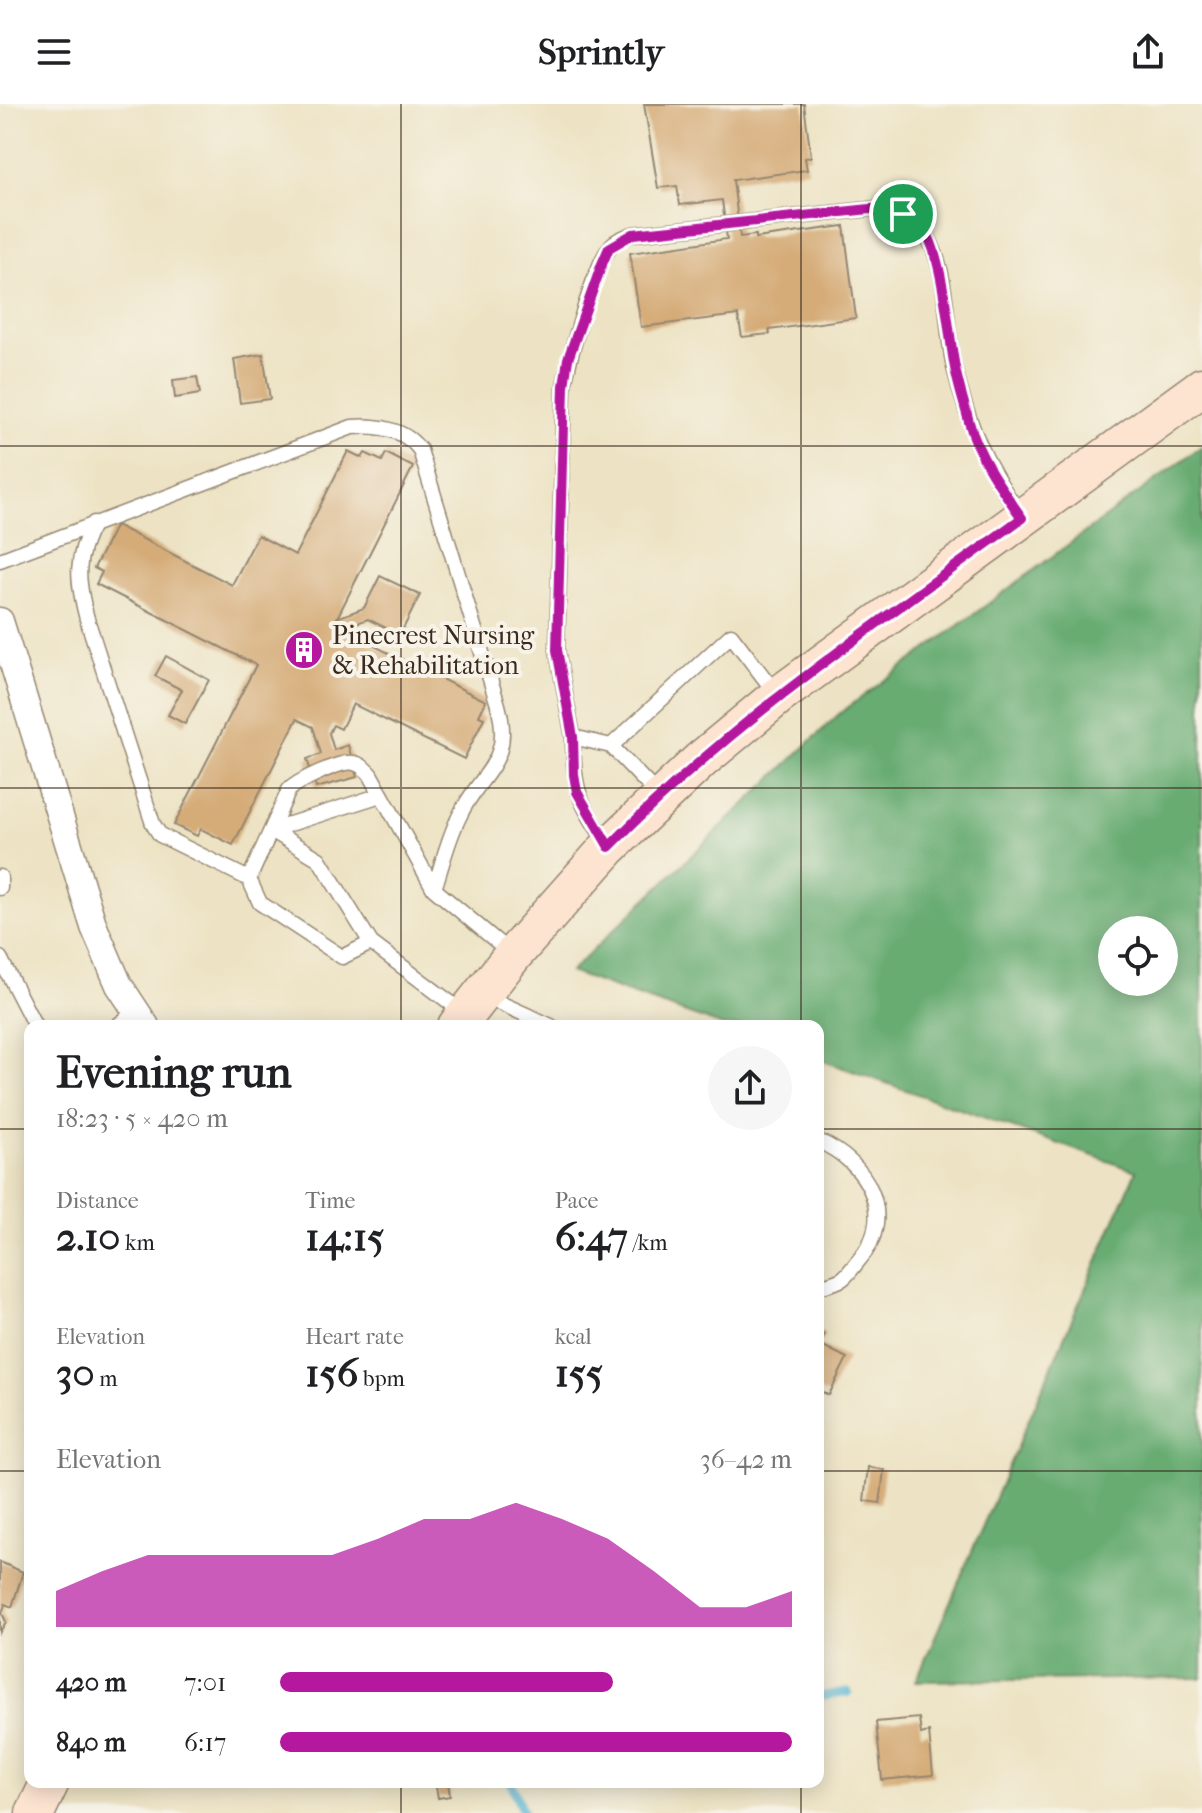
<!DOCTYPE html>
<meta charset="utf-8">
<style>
body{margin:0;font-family:"IM FELL French Canon",serif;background:#f6f6f6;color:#202124;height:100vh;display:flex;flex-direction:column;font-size:30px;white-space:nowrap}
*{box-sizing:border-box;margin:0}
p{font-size:26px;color:#757577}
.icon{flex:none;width:44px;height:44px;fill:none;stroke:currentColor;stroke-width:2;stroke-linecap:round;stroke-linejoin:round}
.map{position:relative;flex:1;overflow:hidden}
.sheet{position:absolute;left:24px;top:916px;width:800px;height:768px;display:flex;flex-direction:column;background:#fff;border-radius:16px;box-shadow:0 4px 20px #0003}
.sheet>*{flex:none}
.fabs{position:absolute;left:1098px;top:812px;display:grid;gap:16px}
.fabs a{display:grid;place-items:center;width:80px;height:80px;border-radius:50%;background:#fff;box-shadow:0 4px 20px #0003;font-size:40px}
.pin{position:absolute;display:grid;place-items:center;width:68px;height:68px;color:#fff;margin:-34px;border:4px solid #fff;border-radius:50%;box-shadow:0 2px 8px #0007}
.round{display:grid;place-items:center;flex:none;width:84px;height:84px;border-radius:42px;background:#f6f6f6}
.summary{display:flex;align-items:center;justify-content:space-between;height:136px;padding:0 32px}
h1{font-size:44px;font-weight:700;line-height:60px}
.stats{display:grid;grid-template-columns:repeat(3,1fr);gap:12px;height:136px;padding:8px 32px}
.stats div{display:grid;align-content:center}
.stats b{font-size:40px;font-weight:700}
.stats small{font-size:22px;font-weight:400}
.stats p{font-size:22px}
.chart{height:224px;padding:16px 32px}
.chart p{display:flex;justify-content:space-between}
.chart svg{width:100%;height:144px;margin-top:8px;fill:#b5179e;opacity:.7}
ul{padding:0 32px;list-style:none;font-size:26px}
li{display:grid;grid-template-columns:128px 96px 1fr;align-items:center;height:60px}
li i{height:20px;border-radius:10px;background:#b5179e}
header{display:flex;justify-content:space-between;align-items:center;height:104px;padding:0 32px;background:#fff;font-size:36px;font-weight:700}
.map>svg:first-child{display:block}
.forest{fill:#67ac72;stroke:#516b48;stroke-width:2;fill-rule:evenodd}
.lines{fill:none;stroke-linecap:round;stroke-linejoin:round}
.stream{stroke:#56b7d4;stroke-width:9}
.building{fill:#d5ac78}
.service-casing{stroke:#948671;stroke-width:17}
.minor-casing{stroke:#948671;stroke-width:29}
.secondary-casing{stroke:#948671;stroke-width:41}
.service{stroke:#fff;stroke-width:14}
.minor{stroke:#fff;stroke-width:26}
.secondary{stroke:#fde4d1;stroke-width:38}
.route-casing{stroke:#fff;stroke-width:16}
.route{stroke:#b5179e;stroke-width:10}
.grid{fill:none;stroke:#3b2a1e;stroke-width:2;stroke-opacity:0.55}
.labels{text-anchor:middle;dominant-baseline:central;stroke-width:8;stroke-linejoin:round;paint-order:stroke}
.poi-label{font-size:26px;fill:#3b2a1e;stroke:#f7f3e8;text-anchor:start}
</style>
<header><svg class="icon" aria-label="menu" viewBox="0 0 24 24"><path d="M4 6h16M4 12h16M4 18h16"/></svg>Sprintly<svg class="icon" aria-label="share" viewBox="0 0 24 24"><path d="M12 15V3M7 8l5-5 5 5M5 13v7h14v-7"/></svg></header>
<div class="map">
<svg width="1202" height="1709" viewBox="0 0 1202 1709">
<rect width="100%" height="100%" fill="#f7f3e8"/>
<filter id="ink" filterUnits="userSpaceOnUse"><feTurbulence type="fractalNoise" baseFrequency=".0125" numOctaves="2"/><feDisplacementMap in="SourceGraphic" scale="16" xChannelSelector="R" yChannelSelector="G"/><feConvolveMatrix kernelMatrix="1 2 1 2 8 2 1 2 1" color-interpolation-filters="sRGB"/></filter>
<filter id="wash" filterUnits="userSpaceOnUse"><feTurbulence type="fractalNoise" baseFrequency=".006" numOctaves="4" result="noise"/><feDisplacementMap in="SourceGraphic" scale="32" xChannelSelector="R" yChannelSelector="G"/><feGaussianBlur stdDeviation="1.8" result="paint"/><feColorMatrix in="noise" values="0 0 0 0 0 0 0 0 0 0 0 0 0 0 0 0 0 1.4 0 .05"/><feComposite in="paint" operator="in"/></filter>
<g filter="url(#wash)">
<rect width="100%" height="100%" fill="#ede3c4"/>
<path class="forest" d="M1202,342V1574L916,1577L1136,1067L818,955V922H723L570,868L839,610ZM1112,826H1164V878H1112Z"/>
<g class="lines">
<path class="stream" d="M818,1593L848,1588
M511,1678L523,1709"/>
</g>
<g id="blocks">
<path class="building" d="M644,0H804L811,53L805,54L807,66L733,76L740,133L756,131V134L844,122L856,214L769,226L770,230L742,233L738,211L641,223L630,149L727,135L722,96L680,101L677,82L658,84Z
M263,250L270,295L240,299L234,255Z
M197,273L200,290L175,294L173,276Z
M348,347L362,354L365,349L382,357L386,349L413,363L337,514L364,504L380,472L420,491L400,531L368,515L340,525L486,597L479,612L484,614L464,655L353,600L341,625L333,621L329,629L334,646L348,641L357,673L316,684L307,655L321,650L313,623L297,615L233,741L201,725L197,732L174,721L256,561L96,480L102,468L94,464L116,421L232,481L258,431L295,451Z
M166,552L209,576L185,620L168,611L182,586L155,572Z
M818,1226L825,1230L819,1240L847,1254L829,1291L818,1286Z
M868,1363L884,1366L880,1399L864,1397Z
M0,1458L23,1468L12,1503L5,1500L2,1509L6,1518L0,1528Z
M919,1614L921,1630L929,1628L933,1671L882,1676L876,1618Z
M435,1678H448L450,1692L438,1694Z"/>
</g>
</g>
<g filter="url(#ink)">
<use href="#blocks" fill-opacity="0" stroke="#948671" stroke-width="2"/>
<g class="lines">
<defs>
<path id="service" d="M94,419C74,454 77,477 87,515L153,720L160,731L249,775L260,799L342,853L371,839
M0,456L352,323C377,321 405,325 420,346L498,601C514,660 480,667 459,713C448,735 442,761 434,785
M573,633L557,546L564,282C569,254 594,162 611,142C616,136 625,133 633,130L870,105C886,106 909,107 920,121C950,160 944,218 954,263C969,324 985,360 1021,412
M611,642L731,531L778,592
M271,726L319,755L371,839L464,909
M271,726L381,691
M608,741C578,695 574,689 573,633L611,642L660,693
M0,773V784
M249,775L289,686C298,677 341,656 354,659C361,660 365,665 370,670L434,785L513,851
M0,854L35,922
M482,891L551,922
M117,922L135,908
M818,1037C866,1057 898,1111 859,1156C854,1162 848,1171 842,1175C835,1179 825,1181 818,1183"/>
<path id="minor" d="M0,517L94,823L119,881L146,922"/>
<path id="secondary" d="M457,922L513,851L609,743L701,656L778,592L1202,283
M35,1709L50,1678"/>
</defs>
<use href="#service" class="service-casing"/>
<use href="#minor" class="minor-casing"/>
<use href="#secondary" class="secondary-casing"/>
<use href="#service" class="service"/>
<use href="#minor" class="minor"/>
<use href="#secondary" class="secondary"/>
</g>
</g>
<g class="lines" filter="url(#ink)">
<defs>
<path id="route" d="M870,105C885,106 904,107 917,117C942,136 948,226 954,258C957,278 964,298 969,318C979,354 1001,384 1022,414C880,518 733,616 609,743L577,688L574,671L573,633L557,546L564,282L568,255L602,160L609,144L633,130Z"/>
</defs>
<use href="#route" class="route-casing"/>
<use href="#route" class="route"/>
</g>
<path class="grid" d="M401,0V922M801,0V922M0,342H1202M0,684H1202M0,1025H30M818,1025H1202M0,1367H30M818,1367H1202M401,1678V1709M801,1678V1709"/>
<defs>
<symbol id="building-disc" viewBox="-11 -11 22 22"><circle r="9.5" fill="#b5179e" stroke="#f7f3e8"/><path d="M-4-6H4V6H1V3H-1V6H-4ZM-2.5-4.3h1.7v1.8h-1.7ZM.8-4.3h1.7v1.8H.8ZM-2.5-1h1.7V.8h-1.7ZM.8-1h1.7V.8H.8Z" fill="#fff"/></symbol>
</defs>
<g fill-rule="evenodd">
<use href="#building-disc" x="282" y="524" width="44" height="44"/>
</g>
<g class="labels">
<g class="poi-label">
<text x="332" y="531">Pinecrest Nursing<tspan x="332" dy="30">&amp; Rehabilitation</tspan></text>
</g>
</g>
</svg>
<div class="fabs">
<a><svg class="icon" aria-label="locate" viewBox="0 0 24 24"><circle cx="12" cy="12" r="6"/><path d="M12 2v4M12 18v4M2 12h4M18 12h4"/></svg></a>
</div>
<div class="pin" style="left:903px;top:110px;background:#1e9e55"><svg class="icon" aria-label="arrive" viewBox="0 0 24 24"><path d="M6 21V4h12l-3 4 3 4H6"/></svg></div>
<section class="sheet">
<div class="summary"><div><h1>Evening run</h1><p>18:23 · 5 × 420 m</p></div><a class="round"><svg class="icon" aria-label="share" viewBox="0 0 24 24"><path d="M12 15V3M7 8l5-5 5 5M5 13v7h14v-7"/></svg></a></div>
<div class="stats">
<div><p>Distance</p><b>2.10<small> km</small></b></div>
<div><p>Time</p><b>14:15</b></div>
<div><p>Pace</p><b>6:47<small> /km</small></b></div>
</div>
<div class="stats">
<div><p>Elevation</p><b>30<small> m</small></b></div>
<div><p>Heart rate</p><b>156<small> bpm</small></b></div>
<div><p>kcal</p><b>155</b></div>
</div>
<div class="chart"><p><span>Elevation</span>36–42 m</p>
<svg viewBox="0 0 160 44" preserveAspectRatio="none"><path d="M0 44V33L10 27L20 22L30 22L40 22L50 22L60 22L70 17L80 11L90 11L100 6L110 11L120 17L130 27L140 38L150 38L160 33V44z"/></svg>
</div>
<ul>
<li><b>420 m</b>7:01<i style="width:65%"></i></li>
<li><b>840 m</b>6:17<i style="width:100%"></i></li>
</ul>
</section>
</div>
